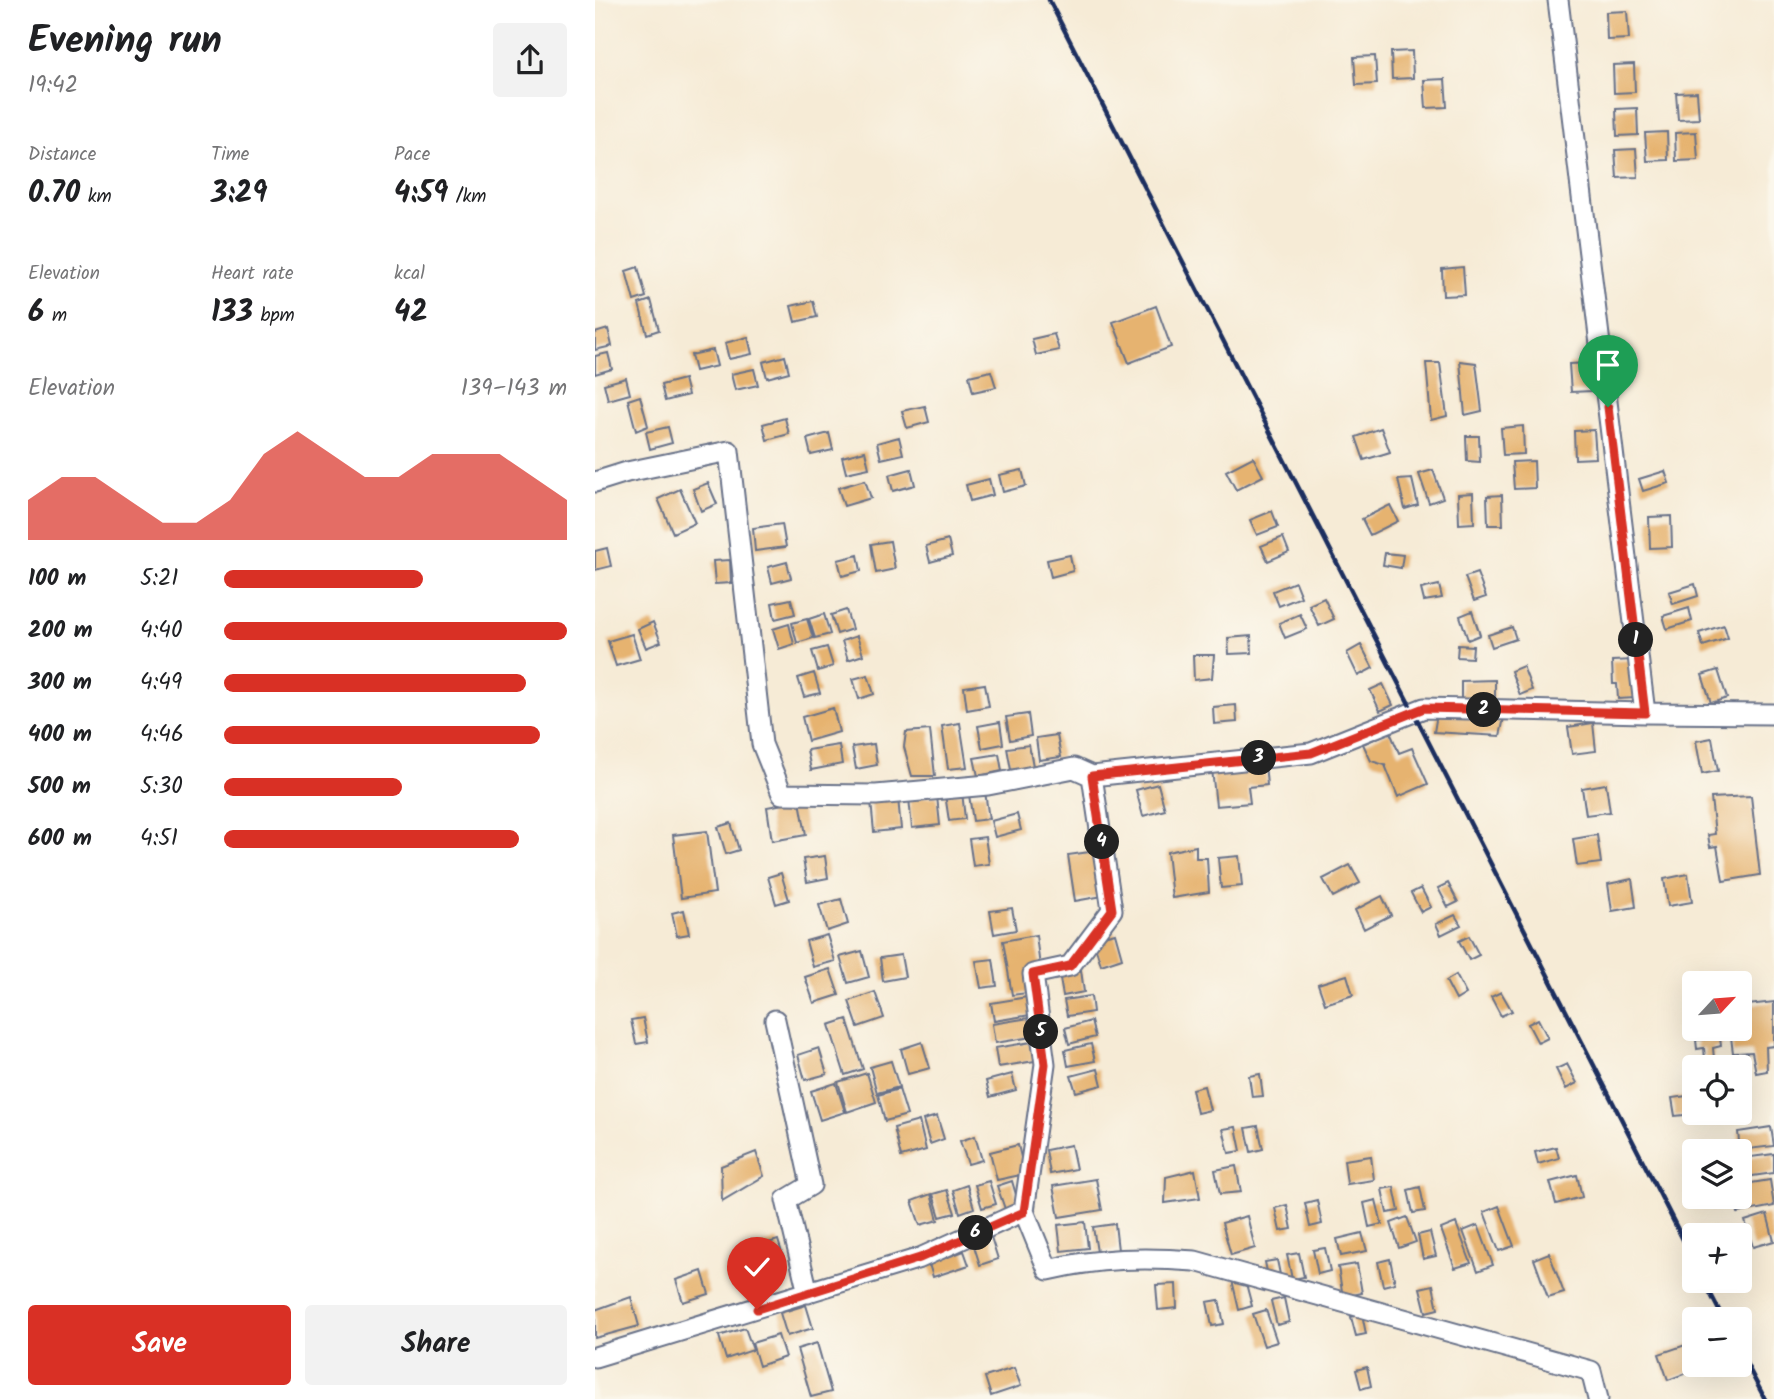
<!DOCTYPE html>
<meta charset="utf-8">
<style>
body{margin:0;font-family:Kalam,sans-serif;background:#f2f2f2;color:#202124;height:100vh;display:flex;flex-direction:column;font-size:26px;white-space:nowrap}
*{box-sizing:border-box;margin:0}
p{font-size:23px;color:#757577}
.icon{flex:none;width:38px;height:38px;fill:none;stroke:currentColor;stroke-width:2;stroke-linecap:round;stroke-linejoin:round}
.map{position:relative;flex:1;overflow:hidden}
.details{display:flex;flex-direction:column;background:#fff;width:595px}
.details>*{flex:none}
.needle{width:46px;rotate:64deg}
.fabs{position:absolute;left:1087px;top:971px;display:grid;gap:14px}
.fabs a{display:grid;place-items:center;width:70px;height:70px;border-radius:7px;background:#fff;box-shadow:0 7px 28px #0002;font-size:35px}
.pin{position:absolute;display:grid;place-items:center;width:60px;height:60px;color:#fff;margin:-72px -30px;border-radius:50% 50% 50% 0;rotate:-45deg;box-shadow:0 0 7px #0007}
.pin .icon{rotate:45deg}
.km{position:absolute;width:35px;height:35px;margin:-18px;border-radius:50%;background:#222;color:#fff;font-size:19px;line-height:35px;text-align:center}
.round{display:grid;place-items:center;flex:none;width:74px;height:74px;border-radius:7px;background:#f2f2f2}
.summary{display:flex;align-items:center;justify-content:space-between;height:119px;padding:0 28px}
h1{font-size:38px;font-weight:800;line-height:52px}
.stats{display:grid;grid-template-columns:repeat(3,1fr);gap:10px;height:119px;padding:7px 28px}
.stats div{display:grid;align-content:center}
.stats b{font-size:30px;font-weight:800}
.stats small{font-size:19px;font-weight:400}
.stats p{font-size:19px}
.chart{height:196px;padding:14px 28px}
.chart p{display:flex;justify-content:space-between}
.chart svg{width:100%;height:126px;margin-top:7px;fill:#d93025;opacity:.7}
.cta{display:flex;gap:14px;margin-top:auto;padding:14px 28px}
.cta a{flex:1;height:80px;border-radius:7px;background:#d93025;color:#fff;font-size:28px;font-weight:800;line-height:80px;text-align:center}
.cta a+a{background:#f2f2f2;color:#202124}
ul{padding:0 28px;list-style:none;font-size:23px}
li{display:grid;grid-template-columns:112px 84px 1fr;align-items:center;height:52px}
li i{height:18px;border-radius:9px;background:#d93025}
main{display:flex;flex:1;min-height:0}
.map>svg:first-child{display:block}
.building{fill:#e6b370}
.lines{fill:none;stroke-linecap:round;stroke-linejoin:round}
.minor-casing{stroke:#687188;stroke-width:23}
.minor{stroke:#fff;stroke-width:19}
.rail{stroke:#1b2f5e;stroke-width:4.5}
.route-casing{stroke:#fff;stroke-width:14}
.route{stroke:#d93025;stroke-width:9}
</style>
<main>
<section class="details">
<div class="summary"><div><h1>Evening run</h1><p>19:42</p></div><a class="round"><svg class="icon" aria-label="share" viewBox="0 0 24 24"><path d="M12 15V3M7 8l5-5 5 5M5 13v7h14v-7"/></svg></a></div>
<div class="stats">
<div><p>Distance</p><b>0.70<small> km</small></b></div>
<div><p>Time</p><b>3:29</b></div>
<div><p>Pace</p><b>4:59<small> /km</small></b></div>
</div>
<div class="stats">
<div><p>Elevation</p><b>6<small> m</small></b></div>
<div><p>Heart rate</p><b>133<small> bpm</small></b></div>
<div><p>kcal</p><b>42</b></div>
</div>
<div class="chart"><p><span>Elevation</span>139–143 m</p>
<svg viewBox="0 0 160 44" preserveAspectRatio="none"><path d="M0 44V30L10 22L20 22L30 30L40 38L50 38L60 30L70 14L80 6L90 14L100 22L110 22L120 14L130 14L140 14L150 22L160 30V44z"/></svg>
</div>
<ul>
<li><b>100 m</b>5:21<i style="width:58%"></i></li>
<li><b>200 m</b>4:40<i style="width:100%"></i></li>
<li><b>300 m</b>4:49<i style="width:88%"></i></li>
<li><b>400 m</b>4:46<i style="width:92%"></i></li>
<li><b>500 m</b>5:30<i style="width:52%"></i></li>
<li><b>600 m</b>4:51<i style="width:86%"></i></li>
</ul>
<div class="cta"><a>Save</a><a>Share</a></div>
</section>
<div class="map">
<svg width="1179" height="1399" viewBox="0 0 1179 1399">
<rect width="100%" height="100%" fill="#fbf7ec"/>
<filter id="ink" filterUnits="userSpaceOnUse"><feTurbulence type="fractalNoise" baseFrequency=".0143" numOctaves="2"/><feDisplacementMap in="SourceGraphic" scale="14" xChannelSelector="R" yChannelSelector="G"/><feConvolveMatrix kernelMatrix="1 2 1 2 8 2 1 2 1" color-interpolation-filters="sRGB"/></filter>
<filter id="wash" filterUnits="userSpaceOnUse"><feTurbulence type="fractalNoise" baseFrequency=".00686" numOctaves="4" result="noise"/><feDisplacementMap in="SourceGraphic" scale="28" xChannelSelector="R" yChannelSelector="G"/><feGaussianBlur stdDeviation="1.57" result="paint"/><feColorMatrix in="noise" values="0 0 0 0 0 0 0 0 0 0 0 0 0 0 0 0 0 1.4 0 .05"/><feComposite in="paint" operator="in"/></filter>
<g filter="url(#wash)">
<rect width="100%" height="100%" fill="#f6ebd6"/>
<g id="blocks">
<path class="building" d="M1032,11L1034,39L1012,40L1011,12Z
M817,51L818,78L797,79L796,52Z
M780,56L782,84L761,85L759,57Z
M1039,64L1040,92L1019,93L1018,65Z
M850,79L852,107L831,108L829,80Z
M1102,92L1104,119L1083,120L1081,93Z
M1042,108L1043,135L1022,136L1021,109Z
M1072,132L1073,160L1052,161L1050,133Z
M1101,132L1103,160L1081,161L1080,133Z
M1041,149L1043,177L1022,178L1020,150Z
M43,267L51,297L39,301L31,271Z
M868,267L870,295L848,296L847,269Z
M56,300L64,330L52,334L44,304Z
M218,301L222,317L200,322L196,306Z
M561,306L576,347L534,363L518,322Z
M13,329L17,346L0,350V333Z
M459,334L464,350L441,355L437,339Z
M153,337L157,354L134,359L130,343Z
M118,350L122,366L100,371L96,355Z
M13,353L17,369L0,374V356Z
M190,356L194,372L172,378L168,362Z
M865,361L881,363L887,411L870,415Z
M831,363H845L852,416L836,420Z
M995,363L997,391L976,392L974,364Z
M159,369L163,385L140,390L136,374Z
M396,371L401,387L378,392L374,376Z
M31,378L35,394L13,400L9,384Z
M89,379L93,395L70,401L66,385Z
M45,396L53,426L41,431L33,400Z
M330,406L334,422L312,428L307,411Z
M190,418L194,434L172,440L168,424Z
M928,426L929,454L908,455L906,428Z
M73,427L77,443L55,449L51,432Z
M786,428L795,452L769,460L761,437Z
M999,430L1001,458L980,459L979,431Z
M234,433L238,450L216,455L212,439Z
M871,436H884L885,462L872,461Z
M304,437L308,454L286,459L282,443Z
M270,451L274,468L251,473L247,457Z
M658,457L668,476L641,490L631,471Z
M939,461L940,488L919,489L917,462Z
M316,469L320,485L298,491L294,475Z
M427,470L431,486L408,492L404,475Z
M838,470L848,498L834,503L824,474Z
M1070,471L1074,483L1048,491L1044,479Z
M394,479L398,495L375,501L371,485Z
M817,479L823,505L810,509L803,480Z
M270,480L276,498L249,506L243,488Z
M113,483L122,504L106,511L98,489Z
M85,489L100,523L78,533L63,499Z
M878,493L879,523L864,524L863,494Z
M907,495L908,525H893L892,496Z
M795,505L803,521L775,535L767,519Z
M677,511L683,527L662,535L655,520Z
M1076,516L1077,547L1055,548L1054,517Z
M187,524L191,547L160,551L158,528Z
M688,537L694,552L673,561L666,546Z
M353,540L357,556L335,562L331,546Z
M295,541L300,569L281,573L276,544Z
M12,548L16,566L0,570V551Z
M790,553L808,555L806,568L788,565Z
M263,555L266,571L247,576L243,560Z
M475,555L478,571L456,577L452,560Z
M135,560L136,583L120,584L118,561Z
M192,562L196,578L177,583L173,567Z
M882,573L891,597L879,601L870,577Z
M700,582L706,597L684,606L678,591Z
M1100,584L1103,596L1078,604L1074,592Z
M844,585L847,598L829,601L826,589Z
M729,598L739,619L724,626L714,605Z
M196,599L200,614L180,619L177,603Z
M1094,608L1097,621L1072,629L1068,616Z
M251,610L257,629L242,634L236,615Z
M877,611L885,635L873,640L865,616Z
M229,614L235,634L220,638L214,619Z
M705,614L712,629L690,638L684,623Z
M212,619L218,638L202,643L197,623Z
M58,622L66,642L51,648L43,629Z
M194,624L199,644L184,649L178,629Z
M1129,625L1133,638L1108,646L1104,633Z
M917,627L921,639L897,647L893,635Z
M37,634L45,659L21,666L13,641Z
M262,636L268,655L253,660L247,641Z
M656,636L657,653L634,654L633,638Z
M766,645L778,668L763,676L752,653Z
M863,645L878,646L877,658L862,657Z
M232,647L238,666L223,671L217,651Z
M598,655H619L617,678L599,680Z
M1040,660L1041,698L1023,699L1022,684H1018L1017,661Z
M928,666L937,690L925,695L916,671Z
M1123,670L1132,698L1116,703L1107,675Z
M219,673L225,693L209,697L203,678Z
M273,675L279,694L264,699L258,679Z
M900,680V699L866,700V681Z
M390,684L394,706L372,710L369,687Z
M788,684L798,705L785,711L775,690Z
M641,705L642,722L619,724L618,707Z
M238,708L244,732L213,741L207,717Z
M433,714L436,736L415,740L411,717Z
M842,714L909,718L905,736L839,732Z
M405,722L408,744L387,748L383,726Z
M365,723L372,767L353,769L347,726Z
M998,723L1001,751L977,754L973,727Z
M335,730L340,776H317L309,747L311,732Z
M795,732L804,753L817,748L833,784L803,797L790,765L776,761L768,744Z
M462,735L466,757L444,760L441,738Z
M1117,738L1123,771L1107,774L1101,741Z
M279,744L282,765L261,769L257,747Z
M244,745L247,764L216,770L212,750Z
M434,745L438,766L416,770L412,748Z
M404,754L407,771L383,776L379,758Z
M670,764L672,785L653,787L655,803L621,806L617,769Z
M563,784L570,810L548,816L541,790Z
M1011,784L1015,812L991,815L987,788Z
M367,792L370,819L354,821L350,794Z
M390,792L394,819L378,821L374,795Z
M342,796L345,825L317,828L314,798Z
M1156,796L1165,875L1128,881L1122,846L1115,847L1113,835L1120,834L1116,798Z
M303,798L306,829L279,832L276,801Z
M205,801L211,835L177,841L172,807Z
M422,814L426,830L400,837L396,821Z
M136,823L144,850L131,854L123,827Z
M112,831L120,893L86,898L78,835Z
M1002,835L1006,863L982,866L978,839Z
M390,837L394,864L378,866L374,839Z
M601,846V858H612L614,892L577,898L572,852Z
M502,851L508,896L480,901L473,855Z
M230,856L233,878L212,882L208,859Z
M644,856L647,886L626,888L623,858Z
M755,865L765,883L738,897L728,879Z
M186,873L194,900L181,904L173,877Z
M1093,874L1097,902L1073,906L1069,879Z
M1037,879L1041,907L1017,911L1013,884Z
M853,883L863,902L853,907L843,888Z
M826,888L836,907L826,912L816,893Z
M787,896L796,915L769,929L760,910Z
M246,899L253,924L232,931L224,905Z
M417,908L421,930L399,934L395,911Z
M89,910L94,934L82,936L77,913Z
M860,915L866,925L846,935L841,924Z
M520,933L527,958L506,965L498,939Z
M232,935L240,961L218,967L211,941Z
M441,935L448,991L417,995L408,941Z
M874,936L884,955L874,960L864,941Z
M267,951L274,977L253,983L245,957Z
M306,955L310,977L288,981L285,958Z
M398,959L402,986L386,988L381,961Z
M235,969L244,995L219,1003L210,977Z
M486,970L489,992L468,996L464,973Z
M752,975L758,995L730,1004L723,984Z
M861,975L871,994L861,1000L851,981Z
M280,992L289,1018L263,1027L254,1001Z
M906,992L917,1011L906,1016L896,997Z
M438,996L441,1014L399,1021L396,1003Z
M496,996L498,1012L472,1016L469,1000Z
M1179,1002V1046L1171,1047L1172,1071L1161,1073L1157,1052L1138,1053L1135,1029H1144V1006Z
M440,1017L443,1036L400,1043L397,1024Z
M48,1018L53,1042L41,1044L36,1020Z
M252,1019L268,1069L250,1075L234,1025Z
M943,1019L953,1038L943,1043L933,1024Z
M496,1021L500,1037L474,1044L470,1028Z
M1125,1038L1126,1046L1118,1048L1119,1059H1110L1109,1048L1102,1049L1101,1040Z
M443,1041L446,1060L403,1067L400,1048Z
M327,1042L335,1068L313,1074L306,1049Z
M496,1044L500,1061L473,1066L470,1050Z
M224,1048L232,1074L210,1080L203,1055Z
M296,1061L304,1087L282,1093L275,1067Z
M972,1064L982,1083L971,1089L961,1069Z
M503,1069L507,1085L481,1092L476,1076Z
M272,1073L281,1102L252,1112L243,1082Z
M417,1074L421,1090L395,1097L391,1081Z
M665,1074L668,1096L657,1097L654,1076Z
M241,1083L250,1112L225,1120L216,1091Z
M609,1086L615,1110L602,1113L597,1089Z
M304,1089L312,1115L290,1121L283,1095Z
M1099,1095V1114L1080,1116L1077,1098Z
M342,1116L349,1139L335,1144L328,1120Z
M324,1121L331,1150L306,1157L299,1128Z
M663,1126L668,1149L656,1152L651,1128Z
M641,1127L646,1151L634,1153L628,1129Z
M1176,1127L1179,1146L1145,1150L1143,1132Z
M380,1136L387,1160L373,1164L365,1141Z
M423,1145L430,1174L402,1180L395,1152Z
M476,1145L481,1169L455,1174L451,1150Z
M961,1147L964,1158L943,1164L940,1152Z
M161,1152L169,1176L127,1201L126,1166Z
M1179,1154V1173L1150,1177L1148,1158Z
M776,1156L779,1180L752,1184L749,1160Z
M641,1166L646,1192L625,1194L620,1170Z
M600,1170L605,1198L570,1203L571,1177Z
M982,1175L987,1197L961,1204L955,1182Z
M501,1179L507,1210L464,1217L458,1186Z
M1175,1180L1179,1206L1143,1213L1140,1197H1144V1185Z
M394,1181L401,1204L387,1208L380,1185Z
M417,1181L424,1205L410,1209L402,1186Z
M372,1185L379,1208L365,1213L358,1190Z
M799,1187L804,1211L792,1213L787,1189Z
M825,1187L830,1211L818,1213L813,1190Z
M352,1190L360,1213L345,1217L338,1194Z
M336,1194L343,1220L325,1225L317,1201Z
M722,1200L727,1224L715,1227L710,1203Z
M781,1200L787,1224L774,1227L769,1203Z
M692,1205L697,1229L685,1231L680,1208Z
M904,1206L919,1246L904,1251L889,1212Z
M1172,1214L1179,1241L1158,1247L1150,1221Z
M652,1216L660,1248L636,1255L627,1223Z
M812,1217L821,1242L804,1248L796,1223Z
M490,1222L493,1248L466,1251L463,1225Z
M861,1223L876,1263L860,1268L846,1229Z
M520,1224L523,1250L502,1252L498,1227Z
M883,1225L898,1265L883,1271L868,1231Z
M835,1232L841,1256L828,1259L823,1235Z
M767,1233L772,1251L746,1256L742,1239Z
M395,1234L403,1259L385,1265L377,1240Z
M183,1240L190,1263L164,1271L157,1248Z
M730,1248L735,1271L723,1274L718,1250Z
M369,1251L374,1265L338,1277L334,1264Z
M704,1253L709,1277L697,1279L692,1255Z
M954,1253L969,1293L953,1298L939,1259Z
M795,1259L800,1283L788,1286L783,1262Z
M682,1260L687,1284L675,1286L670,1262Z
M762,1264L767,1293L748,1297L743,1267Z
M107,1271L114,1294L88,1302L81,1280Z
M649,1276L657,1306L644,1310L637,1280Z
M581,1284L582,1308L563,1310L561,1285Z
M838,1285L843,1309L831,1312L825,1288Z
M36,1297L44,1326L0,1338V1310Z
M689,1298L694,1322L682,1325L676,1301Z
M624,1300L629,1324L617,1326L612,1302Z
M211,1305L218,1328L192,1336L185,1313Z
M671,1310L682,1342L669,1346L658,1314Z
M767,1314L771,1334L761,1336L756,1317Z
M150,1328L158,1350L131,1359L124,1336Z
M183,1335L190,1357L164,1366L157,1343Z
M222,1343L236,1392L216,1397L202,1349Z
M1096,1343L1099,1365L1105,1368L1073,1380L1064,1354Z
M772,1367L776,1386L766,1389L761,1370Z
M419,1368L426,1386L396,1396L390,1377Z"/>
</g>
</g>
<g filter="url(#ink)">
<use href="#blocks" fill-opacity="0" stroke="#687188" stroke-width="2"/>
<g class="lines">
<defs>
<path id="minor" d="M0,482L32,472L134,451L167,744L187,794L281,795L393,785L479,768L497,776L716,753L829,708L1050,713L963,0
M1050,713L1179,714
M180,1020L216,1185L191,1200L213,1293
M429,1211L453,1270C503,1258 549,1257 600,1261L996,1371L1003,1399
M0,1357L325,1258L429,1211L450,1064L438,974L475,966L517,910L497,776"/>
</defs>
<use href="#minor" class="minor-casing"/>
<use href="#minor" class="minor"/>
<path class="rail" d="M454,0L1099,1261
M1109,1281L1129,1320
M1144,1350L1170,1399"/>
</g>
</g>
<g class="lines" filter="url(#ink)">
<defs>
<path id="route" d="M162,1309L325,1258L429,1212L450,1064L438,974L475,966L517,910L497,776L716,753L829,708L1050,713L1013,407"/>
</defs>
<use href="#route" class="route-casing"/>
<use href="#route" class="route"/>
</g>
</svg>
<div class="fabs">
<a><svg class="needle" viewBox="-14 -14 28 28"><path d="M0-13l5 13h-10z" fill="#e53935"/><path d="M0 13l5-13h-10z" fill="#757577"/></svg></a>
<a><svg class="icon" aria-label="locate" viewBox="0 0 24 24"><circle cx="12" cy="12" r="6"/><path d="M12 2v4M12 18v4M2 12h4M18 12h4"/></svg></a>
<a><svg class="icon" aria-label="layers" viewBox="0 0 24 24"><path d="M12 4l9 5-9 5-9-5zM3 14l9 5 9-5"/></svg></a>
<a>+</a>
<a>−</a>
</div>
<div class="pin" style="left:1013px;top:407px;background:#1e9e55"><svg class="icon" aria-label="arrive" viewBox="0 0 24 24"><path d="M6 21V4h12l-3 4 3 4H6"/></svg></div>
<div class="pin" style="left:162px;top:1309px;background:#d93025"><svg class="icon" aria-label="check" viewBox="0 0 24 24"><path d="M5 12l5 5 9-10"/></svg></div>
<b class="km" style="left:1041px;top:640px">1</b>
<b class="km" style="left:889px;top:710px">2</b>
<b class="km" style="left:664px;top:758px">3</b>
<b class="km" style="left:507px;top:842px">4</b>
<b class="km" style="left:446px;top:1032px">5</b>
<b class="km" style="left:381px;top:1233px">6</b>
</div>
</main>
